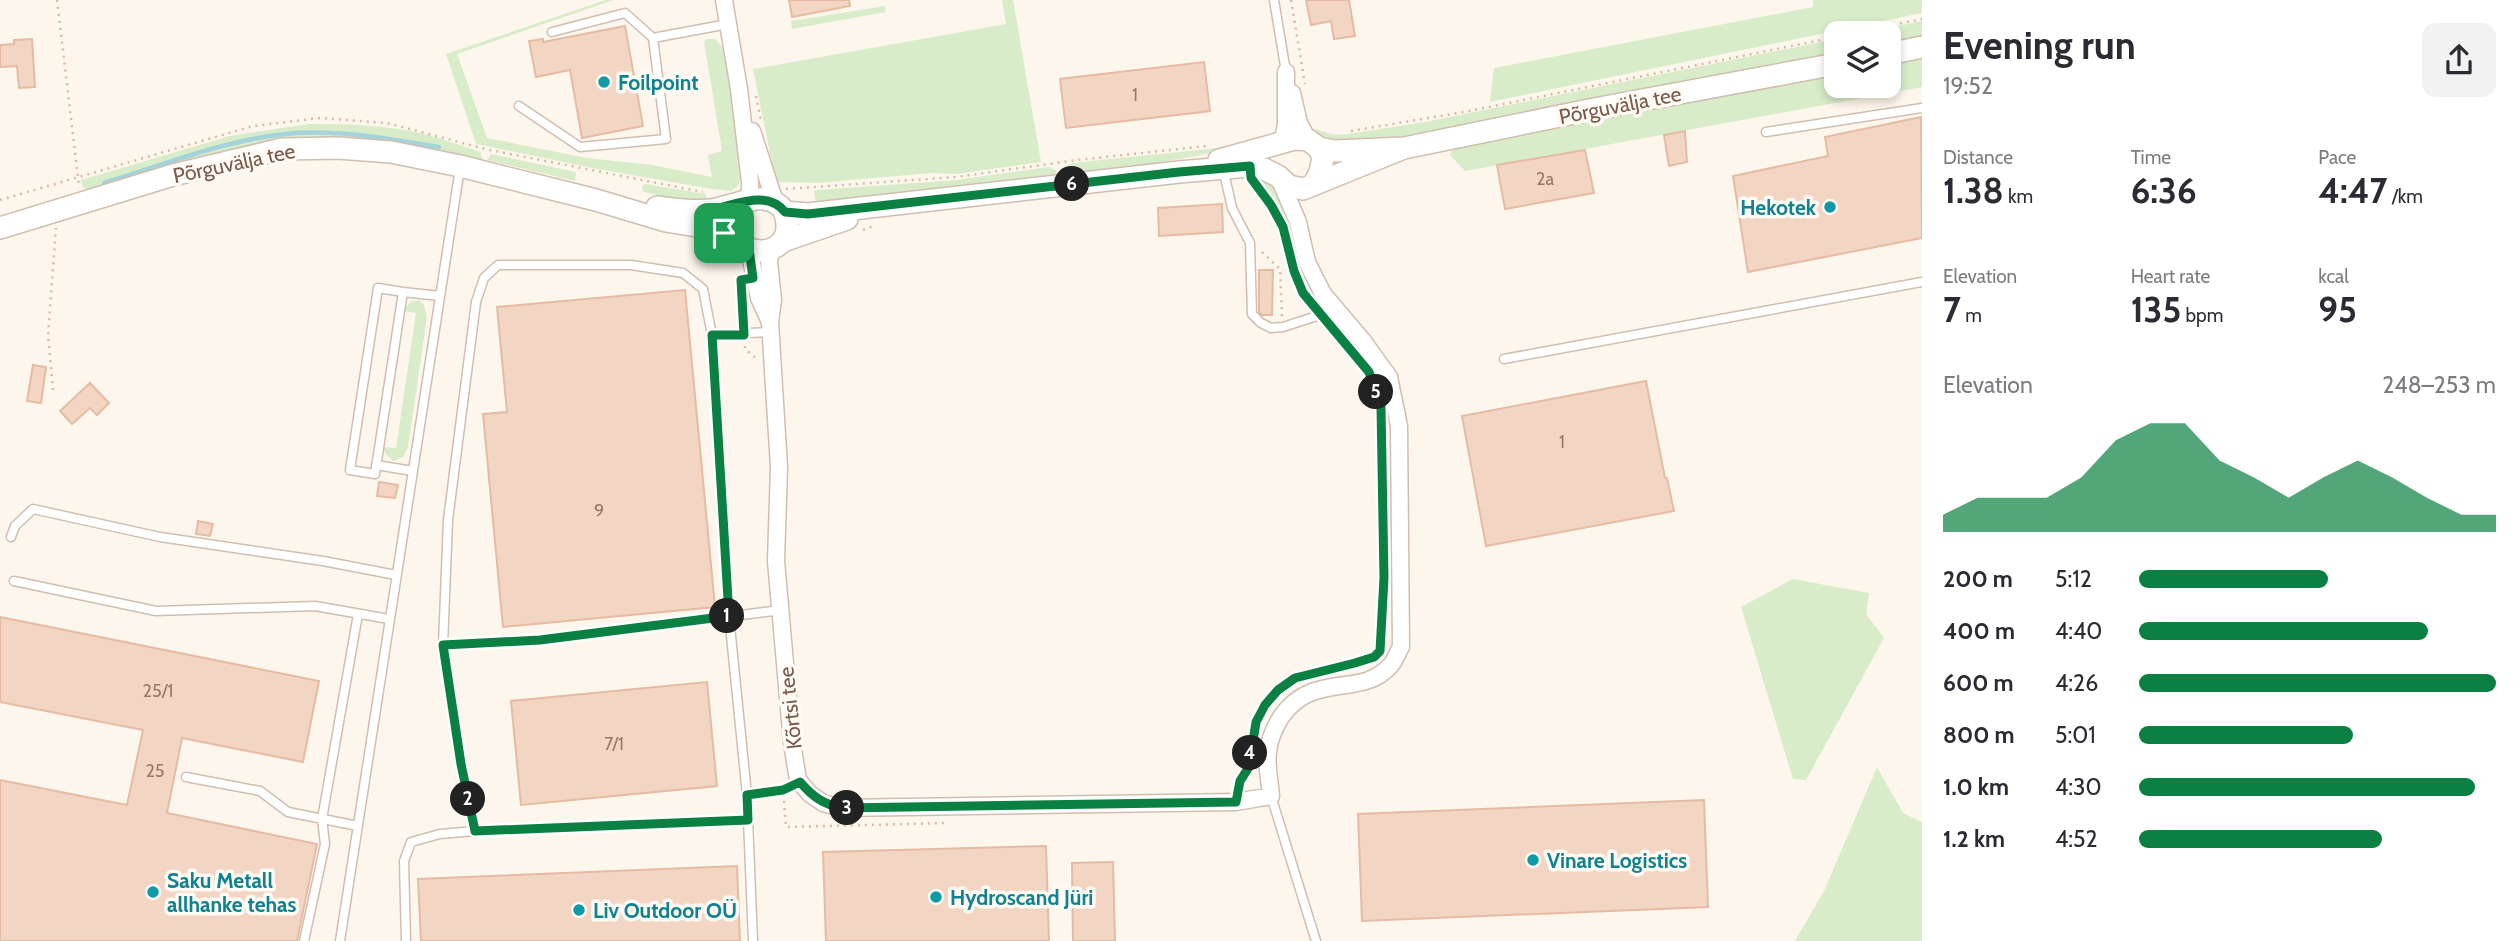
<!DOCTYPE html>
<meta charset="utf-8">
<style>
body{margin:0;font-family:Cabin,sans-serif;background:#f2f2f3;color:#2b2b33;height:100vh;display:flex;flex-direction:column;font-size:26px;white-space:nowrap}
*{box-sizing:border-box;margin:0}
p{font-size:23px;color:#7c7c81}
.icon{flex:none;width:38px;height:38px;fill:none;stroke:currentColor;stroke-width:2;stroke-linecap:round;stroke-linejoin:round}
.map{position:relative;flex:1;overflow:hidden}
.sheet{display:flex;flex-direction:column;background:#fff;width:595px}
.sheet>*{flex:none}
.fabs{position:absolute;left:1824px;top:21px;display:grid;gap:14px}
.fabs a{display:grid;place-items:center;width:77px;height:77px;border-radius:14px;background:#fff;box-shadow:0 4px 10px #0003;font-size:35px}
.pin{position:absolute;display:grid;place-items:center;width:60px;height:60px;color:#fff;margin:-30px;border-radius:14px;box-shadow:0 4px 10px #0006}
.km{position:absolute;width:35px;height:35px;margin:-18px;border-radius:50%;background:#222;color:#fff;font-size:19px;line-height:35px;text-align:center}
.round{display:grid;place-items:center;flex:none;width:74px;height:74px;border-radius:14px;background:#f2f2f3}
.summary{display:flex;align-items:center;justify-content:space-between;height:119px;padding:0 21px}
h1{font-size:38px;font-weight:800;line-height:52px}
.figures{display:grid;grid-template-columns:repeat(3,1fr);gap:10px;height:119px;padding:7px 21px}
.figures div{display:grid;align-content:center}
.figures b{font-size:35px;font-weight:800}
.figures small{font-size:19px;font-weight:400}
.figures p{font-size:19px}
.chart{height:196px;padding:14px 21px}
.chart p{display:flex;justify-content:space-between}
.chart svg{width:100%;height:126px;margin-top:7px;fill:#0b8043;opacity:.7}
ul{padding:0 21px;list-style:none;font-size:23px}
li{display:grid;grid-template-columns:112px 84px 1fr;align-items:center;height:52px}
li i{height:18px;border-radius:9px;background:#0b8043}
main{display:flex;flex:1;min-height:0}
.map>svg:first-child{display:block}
.green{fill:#d8ecc9}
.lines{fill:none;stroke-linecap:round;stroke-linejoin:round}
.stream{stroke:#a5d3da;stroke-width:4.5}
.building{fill:#f3d5c3;stroke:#e6bba3;stroke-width:2}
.service-casing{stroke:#d1beb0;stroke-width:11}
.minor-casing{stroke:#d1beb0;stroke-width:19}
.tertiary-casing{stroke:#d1beb0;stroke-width:24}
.path{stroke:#d9b8a5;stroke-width:2.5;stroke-dasharray:2 5;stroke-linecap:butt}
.service{stroke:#fff;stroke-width:8}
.minor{stroke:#fff;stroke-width:16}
.tertiary{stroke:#fff;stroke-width:21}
.route-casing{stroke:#fff;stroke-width:14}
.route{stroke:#0b8043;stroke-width:9}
.culture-dot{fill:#0f9aa8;stroke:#fffaf3;stroke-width:2.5}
.labels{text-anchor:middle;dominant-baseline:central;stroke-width:7;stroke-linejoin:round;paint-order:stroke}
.number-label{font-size:18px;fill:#987a6a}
.culture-label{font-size:21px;font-weight:bold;fill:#0d838f;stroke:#fffaf3;text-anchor:start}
.street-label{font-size:21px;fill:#7a5c4d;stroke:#fffaf3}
</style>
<main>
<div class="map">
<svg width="1922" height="941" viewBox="0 0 1922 941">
<rect width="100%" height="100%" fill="#fdf6ec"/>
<path class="green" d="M606,0H613L457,54L487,138L587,158L652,165L712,177L708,155L722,151L704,42L706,39H715L723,48L746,177L740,180L738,186L731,191L712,189L597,169L476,144L446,54Z
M1002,0H1013L1041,162L957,174L930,173L818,183L776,182L753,69L1006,24Z
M1813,0H1922V13L1490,102L1494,68L1813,7Z
M885,6L886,12L792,29L791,21Z
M1922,21V37L1888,45V33H1863Z
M1836,39V55L1351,146L1323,138L1312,128L1331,134L1342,135L1425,122Z
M1922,56V87L1465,171L1450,155L1453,148L1836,73V86H1888V62Z
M309,124C348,124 386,125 424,134C443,139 462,146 481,152L482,160C399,142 330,128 244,146C192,157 142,178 90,191L82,186L81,180L230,136Z
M1237,146L1243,147L1148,165L1063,173L1064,168L1072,163Z
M491,154L576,172L575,181L487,160Z
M1049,167L1056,170V174L816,204L814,191L817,190L956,180Z
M1254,175L1269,181L1278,195L1313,303C1293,281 1295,247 1283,221C1275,205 1258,191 1254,175Z
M645,184L706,194L707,205L643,192L642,186Z
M419,300L424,305L427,317L408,447L403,457L393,461L385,453L383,447L396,448L416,313L404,311L411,301Z
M1793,579L1869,593L1866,614L1884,638L1806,780L1793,779L1741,607Z
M1877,767L1903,813L1922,822V941H1795L1824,891Z"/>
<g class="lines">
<path class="stream" d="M104,183C166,164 230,138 295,133C344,130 391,139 439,147"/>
</g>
<path class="building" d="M789,0H849L850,6L792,17Z
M1306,0H1349L1355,36L1334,39L1331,21L1311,25Z
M625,26L643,126L582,138L570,70L536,77L529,41L543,39V42Z
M32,39L35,87L19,88L17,66L0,67V45L14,44V40Z
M1204,62L1210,111L1066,128L1060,79Z
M1921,117L1922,238L1748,272L1733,176L1828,156L1825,137Z
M1685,131L1687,162L1669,166L1664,135Z
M1585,150L1594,193L1505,209L1497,165Z
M1222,204L1223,232L1159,236L1158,208Z
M1259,270H1273L1272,315H1262L1259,312Z
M685,290L715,607L503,627L483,414L507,412L497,307Z
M33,365L46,367L41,403L27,401Z
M1646,381L1665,478H1667L1674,511L1486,546L1462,416Z
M90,383L109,403L97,415L90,408L72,424L60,411Z
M379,482L398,485L395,498L377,496Z
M198,521L213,524L210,536L196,534Z
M0,617L319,681L303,762L182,738L167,813L317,844L297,941H0V780L127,805L143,730L0,702Z
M707,682L717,786L521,805L511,701Z
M1704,800L1708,907L1362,921L1358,814Z
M1046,846L1049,941H826L823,852Z
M1113,862L1115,941H1073L1072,863Z
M737,866L740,941H421L418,879Z"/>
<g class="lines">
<defs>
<path id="service" d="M1274,0L1286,72
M552,32L625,13L653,38
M519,106L580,147L666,139L653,38L728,24
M1766,132L1922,108
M1223,168L1232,208L1250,243L1252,314L1261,323L1271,328L1283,327L1320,315L1330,303
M378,288L403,292L375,474L350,470Z
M403,292L440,296
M712,335L771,332
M1504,359L1922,282
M376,465L413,471
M11,537L15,526L33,509L160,537L323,561L396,575
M14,581L156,611L315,606L389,619
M443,645L540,640L781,610
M186,777L260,791L288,812L358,826
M747,795L783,790L800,782
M1271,796L1316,941
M475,831L461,764L443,645L448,520L476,302L484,278L498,265H631L683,273L703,289L712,335L729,616L747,795L753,941
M304,941L325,844L322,819L358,614
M340,941L460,168
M406,941L404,861L411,842L440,834L475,831L748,820"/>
<path id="minor" d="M724,0L739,89L750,182V191L744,203
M1292,93L1299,123L1308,140
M752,131L775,202
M1282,144L1286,125V72
M749,249L759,298L770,322
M771,250L769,262L773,300L770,322L779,467L776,561L792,743L798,780L810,794L823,803L842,808L1236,802L1271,796C1270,782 1266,766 1268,752C1269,740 1275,727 1281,717C1314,670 1360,699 1390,666C1395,661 1397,653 1401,647L1399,426L1389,377L1363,341L1323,294L1307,262L1298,222L1279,178"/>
<path id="tertiary" d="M1888,54L1922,47
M1319,148L1335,151L1404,148L1589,110L1836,64
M1219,160L1295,139L1308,140L1319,148L1323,158L1320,172L1314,184
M657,207C674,209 693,212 711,210C726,208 751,197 764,199C773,200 783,206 785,214C802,269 704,260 744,203
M785,212L808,214L1179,172L1249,166L1264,169L1278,176L1289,186L1303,189L1404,148
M0,228L173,175L282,149L338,148L391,152L460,166L596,200L666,221L709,228L736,236
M783,241L847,219"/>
</defs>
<use href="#service" class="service-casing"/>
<use href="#minor" class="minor-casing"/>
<use href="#tertiary" class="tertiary-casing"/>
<path class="path" d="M57,0L79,186
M1291,0L1305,84
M1852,33L1922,19
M756,96L761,120
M1351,131L1464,112L1836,37
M1255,185L1280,223
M786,189L956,177L1077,160L1207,146
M0,200L253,126L320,118L387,123L485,149L703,192
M863,230L876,225
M1262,252L1280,269L1282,317
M1299,283L1307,298
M742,297L743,322
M745,346V349L756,358
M53,390L48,335L56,228
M1382,424L1383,470
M1239,786C1242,779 1248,774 1249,767C1251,758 1250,749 1251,740C1258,697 1289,676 1329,668C1346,665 1367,663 1380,651L1384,578L1383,525
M784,801L786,827L946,823"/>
<use href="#service" class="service"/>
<use href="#minor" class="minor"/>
<use href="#tertiary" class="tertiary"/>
</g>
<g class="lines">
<defs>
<path id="route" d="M1250,166L1251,178L1271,205L1283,227L1294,271L1303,293L1369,372L1381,407L1384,578L1380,651L1374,657L1355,663L1295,678L1278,690L1265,705L1256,722L1249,767L1240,781L1236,802L842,808C823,804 813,797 800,782L783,790L747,795L748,820L475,831L461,764L443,645L540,640L729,616L712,335H744L741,280L753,278L749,249L736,236L709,228L710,210C736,205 766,189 785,212L808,214L1179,172Z"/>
</defs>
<use href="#route" class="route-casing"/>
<use href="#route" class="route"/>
</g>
<g class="culture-dot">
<circle cx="604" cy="82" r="7"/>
<circle cx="1830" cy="207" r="7"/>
<circle cx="1533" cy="860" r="7"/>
<circle cx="153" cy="892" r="7"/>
<circle cx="936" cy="897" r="7"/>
<circle cx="579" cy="910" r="7"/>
</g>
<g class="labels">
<g class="number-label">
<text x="1135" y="95">1</text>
<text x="1545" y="179">2a</text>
<text x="1562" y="442">1</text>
<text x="599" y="511">9</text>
<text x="158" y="691">25/1</text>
<text x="614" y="744">7/1</text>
<text x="155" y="771">25</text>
</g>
<g class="culture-label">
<text x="618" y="82">Foilpoint</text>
<text x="1816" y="207" text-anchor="end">Hekotek</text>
<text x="1547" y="860">Vinare Logistics</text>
<text x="167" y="880">Saku Metall<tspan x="167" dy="24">allhanke tehas</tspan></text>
<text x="950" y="897">Hydroscand Jüri</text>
<text x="593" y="910">Liv Outdoor OÜ</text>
</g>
<g class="street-label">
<text transform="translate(1620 105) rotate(-11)">Põrguvälja tee</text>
<text transform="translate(234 163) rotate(-12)">Põrguvälja tee</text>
<text transform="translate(790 708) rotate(-96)">Kõrtsi tee</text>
</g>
</g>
</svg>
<div class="fabs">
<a><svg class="icon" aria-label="layers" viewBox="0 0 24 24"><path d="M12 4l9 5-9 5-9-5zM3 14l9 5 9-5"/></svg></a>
</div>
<div class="pin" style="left:724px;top:233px;background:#1e9e55"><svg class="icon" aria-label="arrive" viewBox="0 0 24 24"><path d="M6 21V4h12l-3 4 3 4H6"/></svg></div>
<b class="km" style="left:727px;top:616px">1</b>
<b class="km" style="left:468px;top:799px">2</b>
<b class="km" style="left:847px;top:808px">3</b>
<b class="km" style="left:1250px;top:753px">4</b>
<b class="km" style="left:1376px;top:392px">5</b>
<b class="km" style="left:1072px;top:184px">6</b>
</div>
<section class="sheet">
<div class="summary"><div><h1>Evening run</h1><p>19:52</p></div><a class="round"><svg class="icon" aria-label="share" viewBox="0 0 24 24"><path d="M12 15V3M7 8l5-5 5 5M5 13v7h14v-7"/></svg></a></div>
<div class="figures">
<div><p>Distance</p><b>1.38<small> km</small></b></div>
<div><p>Time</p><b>6:36</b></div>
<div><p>Pace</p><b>4:47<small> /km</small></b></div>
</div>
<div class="figures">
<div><p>Elevation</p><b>7<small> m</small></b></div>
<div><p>Heart rate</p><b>135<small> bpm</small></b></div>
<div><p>kcal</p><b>95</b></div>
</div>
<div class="chart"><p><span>Elevation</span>248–253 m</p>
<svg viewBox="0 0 160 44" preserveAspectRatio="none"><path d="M0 44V38L10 32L20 32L30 32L40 25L50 12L60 6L70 6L80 19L90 25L100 32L110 25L120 19L130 25L140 32L150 38L160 38V44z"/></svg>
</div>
<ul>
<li><b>200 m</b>5:12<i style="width:53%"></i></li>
<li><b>400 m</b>4:40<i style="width:81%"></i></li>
<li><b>600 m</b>4:26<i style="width:100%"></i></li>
<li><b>800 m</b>5:01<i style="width:60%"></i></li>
<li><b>1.0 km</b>4:30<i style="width:94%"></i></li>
<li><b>1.2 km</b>4:52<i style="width:68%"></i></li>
</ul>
</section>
</main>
